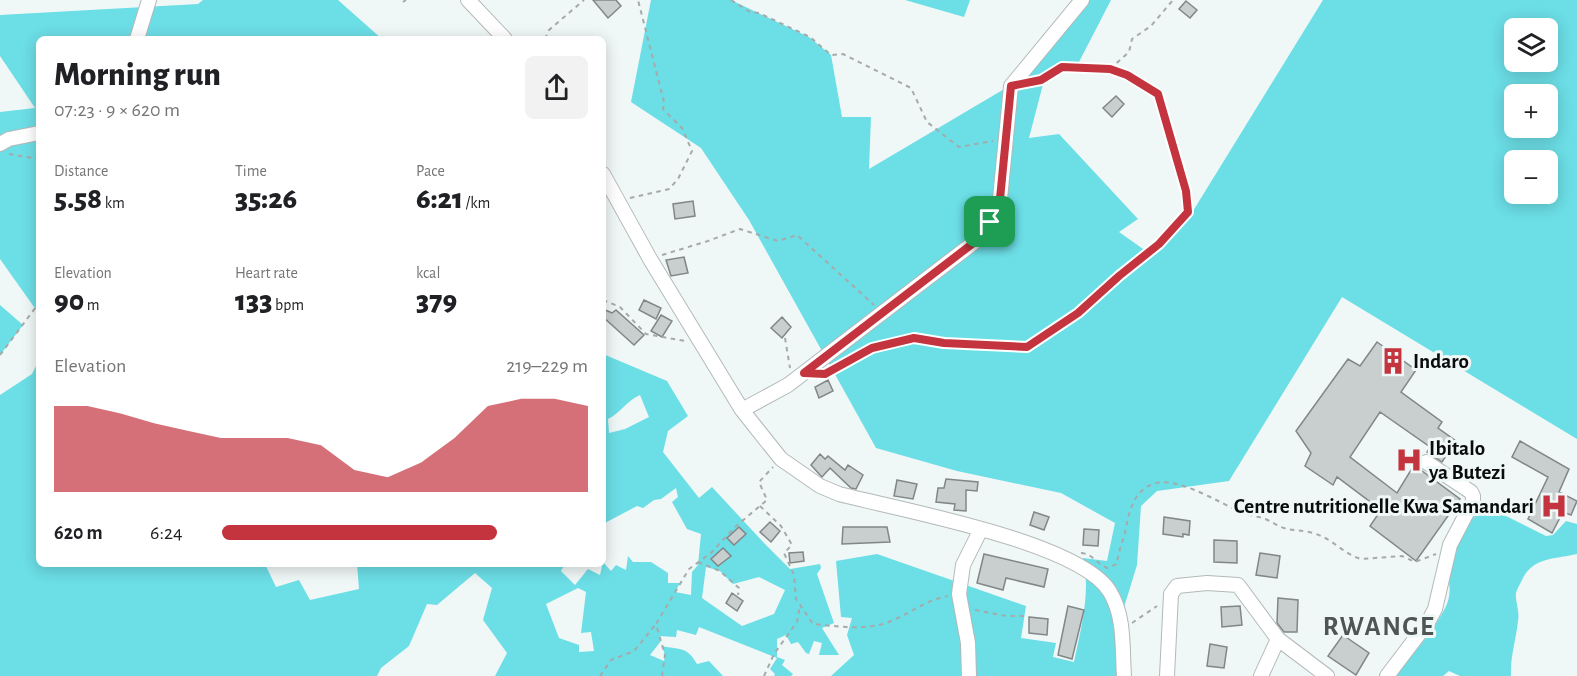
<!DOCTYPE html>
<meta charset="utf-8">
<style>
body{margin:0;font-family:"Alegreya Sans",sans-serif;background:#f2f2f2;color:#202124;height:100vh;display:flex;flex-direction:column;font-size:22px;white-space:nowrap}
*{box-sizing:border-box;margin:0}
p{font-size:20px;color:#757577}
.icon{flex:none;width:33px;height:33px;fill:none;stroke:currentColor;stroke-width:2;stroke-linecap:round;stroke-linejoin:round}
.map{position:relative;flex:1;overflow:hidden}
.details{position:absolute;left:36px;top:36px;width:570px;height:531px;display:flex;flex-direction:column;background:#fff;border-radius:9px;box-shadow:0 3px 15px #0003}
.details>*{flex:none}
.tools{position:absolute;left:1504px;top:18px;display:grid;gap:12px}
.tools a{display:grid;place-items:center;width:54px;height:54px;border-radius:9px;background:#fff;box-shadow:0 3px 15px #0003;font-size:30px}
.pin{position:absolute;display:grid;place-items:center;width:51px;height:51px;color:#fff;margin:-26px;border-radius:12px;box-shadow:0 3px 9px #0006}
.round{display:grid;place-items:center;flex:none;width:63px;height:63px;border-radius:9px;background:#f2f2f2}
.overview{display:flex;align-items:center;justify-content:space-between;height:102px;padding:0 18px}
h1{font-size:33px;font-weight:800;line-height:45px}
.metrics{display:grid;grid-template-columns:repeat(3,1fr);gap:9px;height:102px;padding:6px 18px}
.metrics div{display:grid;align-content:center}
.metrics b{font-size:30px;font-weight:800}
.metrics small{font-size:16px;font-weight:400}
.metrics p{font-size:16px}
.chart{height:168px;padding:12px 18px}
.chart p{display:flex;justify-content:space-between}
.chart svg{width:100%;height:108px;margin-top:6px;fill:#c4343f;opacity:.7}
ul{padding:0 18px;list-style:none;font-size:20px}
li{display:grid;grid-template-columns:96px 72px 1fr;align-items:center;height:45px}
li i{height:15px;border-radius:8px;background:#c4343f}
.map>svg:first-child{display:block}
.green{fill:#6cdee6;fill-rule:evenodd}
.building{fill:#c9cfcf;stroke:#818687;stroke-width:1.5}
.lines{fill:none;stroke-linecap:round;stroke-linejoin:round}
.minor-casing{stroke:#b3b9b9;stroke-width:16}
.path{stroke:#a5aaaa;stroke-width:2;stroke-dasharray:4.5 4.5;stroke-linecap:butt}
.minor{stroke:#fff;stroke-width:14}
.route-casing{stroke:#fff;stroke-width:12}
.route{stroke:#c4343f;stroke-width:8}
.labels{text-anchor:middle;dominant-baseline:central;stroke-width:6;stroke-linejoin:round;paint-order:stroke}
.poi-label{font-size:21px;font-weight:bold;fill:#0a0c0c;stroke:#f0f7f7;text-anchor:start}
.district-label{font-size:27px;font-weight:bold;letter-spacing:1.5px;fill:#4f5455;stroke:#f0f7f7}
</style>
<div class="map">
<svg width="1577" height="676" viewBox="0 0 1577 676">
<rect width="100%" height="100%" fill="#f0f7f7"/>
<path class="green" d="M203,0H338L382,39H39V314L0,259V112L35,108L0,56V15L198,4Z
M651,0H731L809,37L831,55L842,117H871L869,169L1011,85L1082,0H1111L1079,62L1043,84L1029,138L1059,134L1138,219L1119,232L1153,256L1193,211L1323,0H1577V439L1342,297L1229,481L1157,491L1141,506L1137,565L1121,617L1124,676H964L963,644L962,676H831L854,655L847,635L852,618L841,617L836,561L877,554L1026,606L1021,638L1056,643L1053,657L1074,662C1081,628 1091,593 1083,558L1107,561L1115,523L1061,493L957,471L876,448L749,220L701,148L631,102ZM1515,28H1548V62H1515ZM1515,94H1548V128H1515ZM1515,160H1548V194H1515Z
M905,0H970L964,17Z
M0,305L23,325L0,355Z
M603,354L667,381L688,416L668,431L663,452L699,498L712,487L764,543L790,569L820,564L821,568L817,574L834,623L822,628L839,655H819L822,643L814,641L809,654L806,653L798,642L791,644L786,635L777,639V657L785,660L782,665L793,674L791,676H774L775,674L770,669L777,658L699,627L696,635L677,630L676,637L659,636L661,641L650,655L664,661L665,655L662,646C680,650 687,646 697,664L709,661L723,676H495L507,653L483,620L492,588L475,573L437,605L427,604L409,646L381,668L377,676H0V395L32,374L39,360V564H265L276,587L299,580L310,600L359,589L357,564H565L561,571L575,585L588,569L600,575L603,562L611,571L616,565L626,570L628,556L633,562H651L668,573V583H680L675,592L691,595L692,572L698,565L701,534L687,529L672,502L678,497L676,488L661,499L654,500L643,508L637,506L603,524ZM640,395L649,417L625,429L609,433L608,419C621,413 626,401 640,395ZM706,567L720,571L733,584L759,577L785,590L774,614L742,626L702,598ZM578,588L586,592L581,633L591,632L594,651L579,652V645L559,638L546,604Z
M1483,511L1504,515L1546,536L1553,535L1566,521L1577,524V554C1556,559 1532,557 1522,580C1520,584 1517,589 1516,593C1515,602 1520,611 1518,621C1516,640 1510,657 1511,676H1460L1449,671L1443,676H1395C1398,667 1405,662 1412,655C1423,643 1443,616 1448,601C1452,587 1447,580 1449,569C1450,553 1467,516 1483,511Z"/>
<path class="building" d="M593,0H616L621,6L608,18Z
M1186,1L1197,10L1190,18L1179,9Z
M1116,96L1124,104L1112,117L1103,108Z
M693,201L695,216L675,219L673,204Z
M684,257L688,273L671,276L666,260Z
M644,300L661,308L656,319L639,310Z
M603,309L612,313L616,310L644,335L634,345L603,317Z
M661,315L672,321L662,337L651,331Z
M782,317L791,327L782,338L771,328Z
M1377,342L1416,370L1401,392L1442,422L1438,428L1456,441L1442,462L1427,452L1430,447L1380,412L1350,457L1397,493L1414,465L1460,499L1416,561L1370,526L1381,510L1337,477L1333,485L1305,466L1311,453L1296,431L1348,359L1360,366Z
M828,380L833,391L819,398L815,387Z
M1520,441L1569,469L1559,492L1577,501L1571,515L1563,512L1552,533L1528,519L1548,477L1512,457Z
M820,454L825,459L828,456L845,470L848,465L863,475L856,489L851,488L830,468L822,477L821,476L811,465Z
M946,479L978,482L977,491L966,490V511L954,510L955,504L936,502L938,488H944Z
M897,480L917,484L913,499L894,496Z
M1034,512L1049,517L1044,530L1030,525Z
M1164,517L1190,521L1189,535L1183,534V537L1163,534Z
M770,522L780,531L771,542L760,532Z
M739,527L746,534L734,545L727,538Z
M843,527H887L890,542L842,544Z
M1084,529L1099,530L1098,546L1083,545Z
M1214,540L1237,541V563L1214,562Z
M723,548L731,556L718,566L711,559Z
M803,552L804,561L790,563L789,553Z
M1260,553L1280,556L1277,578L1256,575Z
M984,554L1048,569L1044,587L1006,578L1003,590L977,583Z
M732,593L743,601L737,611L726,603Z
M1278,598L1298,600L1297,632H1284L1277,623Z
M1068,606L1084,610L1072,659L1058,655Z
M1240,606L1242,625L1222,627L1221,607Z
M1029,617L1048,619L1047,635L1029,633Z
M1343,635L1369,653L1356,675L1328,656Z
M1210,644L1227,647L1224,668L1207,666Z"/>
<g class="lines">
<defs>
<path id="minor" d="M468,0L505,39
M137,39L149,0
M0,144L9,139L39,133
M603,174L650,259L742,410L781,459L820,486L839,494C896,509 1081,542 1110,592C1125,617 1122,647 1124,676
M742,410L788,385L976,241L999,209L1011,86L1082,0
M1278,639L1327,676
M969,676L968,643L959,594L963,565L981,529
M1167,676L1171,594L1177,586L1207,583L1238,585L1278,639L1261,676
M1387,676L1428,622L1435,609L1450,545L1473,501V496L1471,492L1426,462"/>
</defs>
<use href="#minor" class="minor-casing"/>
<path class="path" d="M731,0L750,12L759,13L810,37L831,55L843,54L911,88L927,122L959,147L993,141
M403,2L406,0
M545,39L549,30L584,0
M1110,69L1129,52L1132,39L1151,26L1173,0
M9,154L39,159
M630,198L669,189L678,179L692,151L682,128L663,109L664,102L638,0
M662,255L708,241L740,229L778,241L797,235L874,305
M603,300L620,307L646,334L685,341
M785,338L790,368
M0,355L39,303
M824,374L872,348L914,338L944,343L1027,347L1079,313L1119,276L1159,244L1188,212L1186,191L1158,94L1127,75L1110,69L1062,67L1041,80L1031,82
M760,506L781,526L792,545L784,553L794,575L796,599L813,624C834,626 862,630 883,624C906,617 924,600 948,596
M1081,553C1093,554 1097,564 1107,568L1117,564C1118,553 1122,543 1125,533C1129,513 1132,492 1153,484C1177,475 1221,504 1243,513C1250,516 1258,516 1265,519C1271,521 1276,525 1281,527C1294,532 1306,529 1321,536C1335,542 1346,555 1361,559L1402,556L1415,562L1436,554
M698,562L720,571L739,588L738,595
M975,610L1006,616H1028
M1132,623L1157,606
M600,676L611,660L634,651L656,624
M662,676L665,655L656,624L689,569L711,553L735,527L767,500L759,482L773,467
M764,676L774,654L797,622L800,605"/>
<use href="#minor" class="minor"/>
</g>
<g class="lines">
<defs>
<path id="route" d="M1062,67L1110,69L1127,75L1158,94L1186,191L1188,212L1159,244L1119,276L1078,313L1027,347L944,343L914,338L872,348L825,374L804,373L976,241L990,222L999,209L1011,86L1041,80Z"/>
</defs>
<use href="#route" class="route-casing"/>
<use href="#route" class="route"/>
</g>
<defs>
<symbol id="building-bare" viewBox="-9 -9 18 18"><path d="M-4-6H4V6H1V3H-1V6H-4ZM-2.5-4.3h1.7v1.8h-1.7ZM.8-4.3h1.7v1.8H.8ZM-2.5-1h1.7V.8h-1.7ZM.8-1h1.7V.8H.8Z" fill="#c4343f" stroke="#f0f7f7" stroke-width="2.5" paint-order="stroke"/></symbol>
<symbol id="hospital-bare" viewBox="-9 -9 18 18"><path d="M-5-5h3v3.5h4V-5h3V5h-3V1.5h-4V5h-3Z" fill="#c4343f" stroke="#f0f7f7" stroke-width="2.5" paint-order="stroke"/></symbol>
</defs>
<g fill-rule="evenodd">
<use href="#building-bare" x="1374" y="342" width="38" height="38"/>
<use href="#hospital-bare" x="1390" y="441" width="38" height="38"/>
<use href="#hospital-bare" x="1535" y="487" width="38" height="38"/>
</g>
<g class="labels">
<g class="poi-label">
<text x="1413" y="361">Indaro</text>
<text x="1429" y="448">Ibitalo<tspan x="1429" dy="24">ya Butezi</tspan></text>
<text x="1534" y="506" text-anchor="end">Centre nutritionelle Kwa Samandari</text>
</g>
<g class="district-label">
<text x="1379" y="626">RWANGE</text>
</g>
</g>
</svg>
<div class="tools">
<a><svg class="icon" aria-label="layers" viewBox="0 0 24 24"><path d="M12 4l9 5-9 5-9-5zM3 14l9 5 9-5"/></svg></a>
<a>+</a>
<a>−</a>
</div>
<div class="pin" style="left:990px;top:222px;background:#1e9e55"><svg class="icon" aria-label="arrive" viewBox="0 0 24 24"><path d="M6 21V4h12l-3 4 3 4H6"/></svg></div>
<section class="details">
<div class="overview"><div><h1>Morning run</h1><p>07:23 · 9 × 620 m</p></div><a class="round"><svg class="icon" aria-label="share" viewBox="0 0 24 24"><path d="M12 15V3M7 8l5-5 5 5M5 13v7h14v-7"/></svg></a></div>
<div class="metrics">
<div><p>Distance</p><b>5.58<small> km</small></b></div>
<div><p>Time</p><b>35:26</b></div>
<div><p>Pace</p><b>6:21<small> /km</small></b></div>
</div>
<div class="metrics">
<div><p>Elevation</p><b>90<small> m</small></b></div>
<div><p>Heart rate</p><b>133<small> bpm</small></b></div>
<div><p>kcal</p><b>379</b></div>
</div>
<div class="chart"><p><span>Elevation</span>219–229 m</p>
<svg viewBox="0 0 160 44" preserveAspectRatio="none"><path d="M0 44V9L10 9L20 12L30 16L40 19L50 22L60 22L70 22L80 25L90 35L100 38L110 32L120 22L130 9L140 6L150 6L160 9V44z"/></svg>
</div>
<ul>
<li><b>620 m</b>6:24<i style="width:75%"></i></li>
</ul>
</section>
</div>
